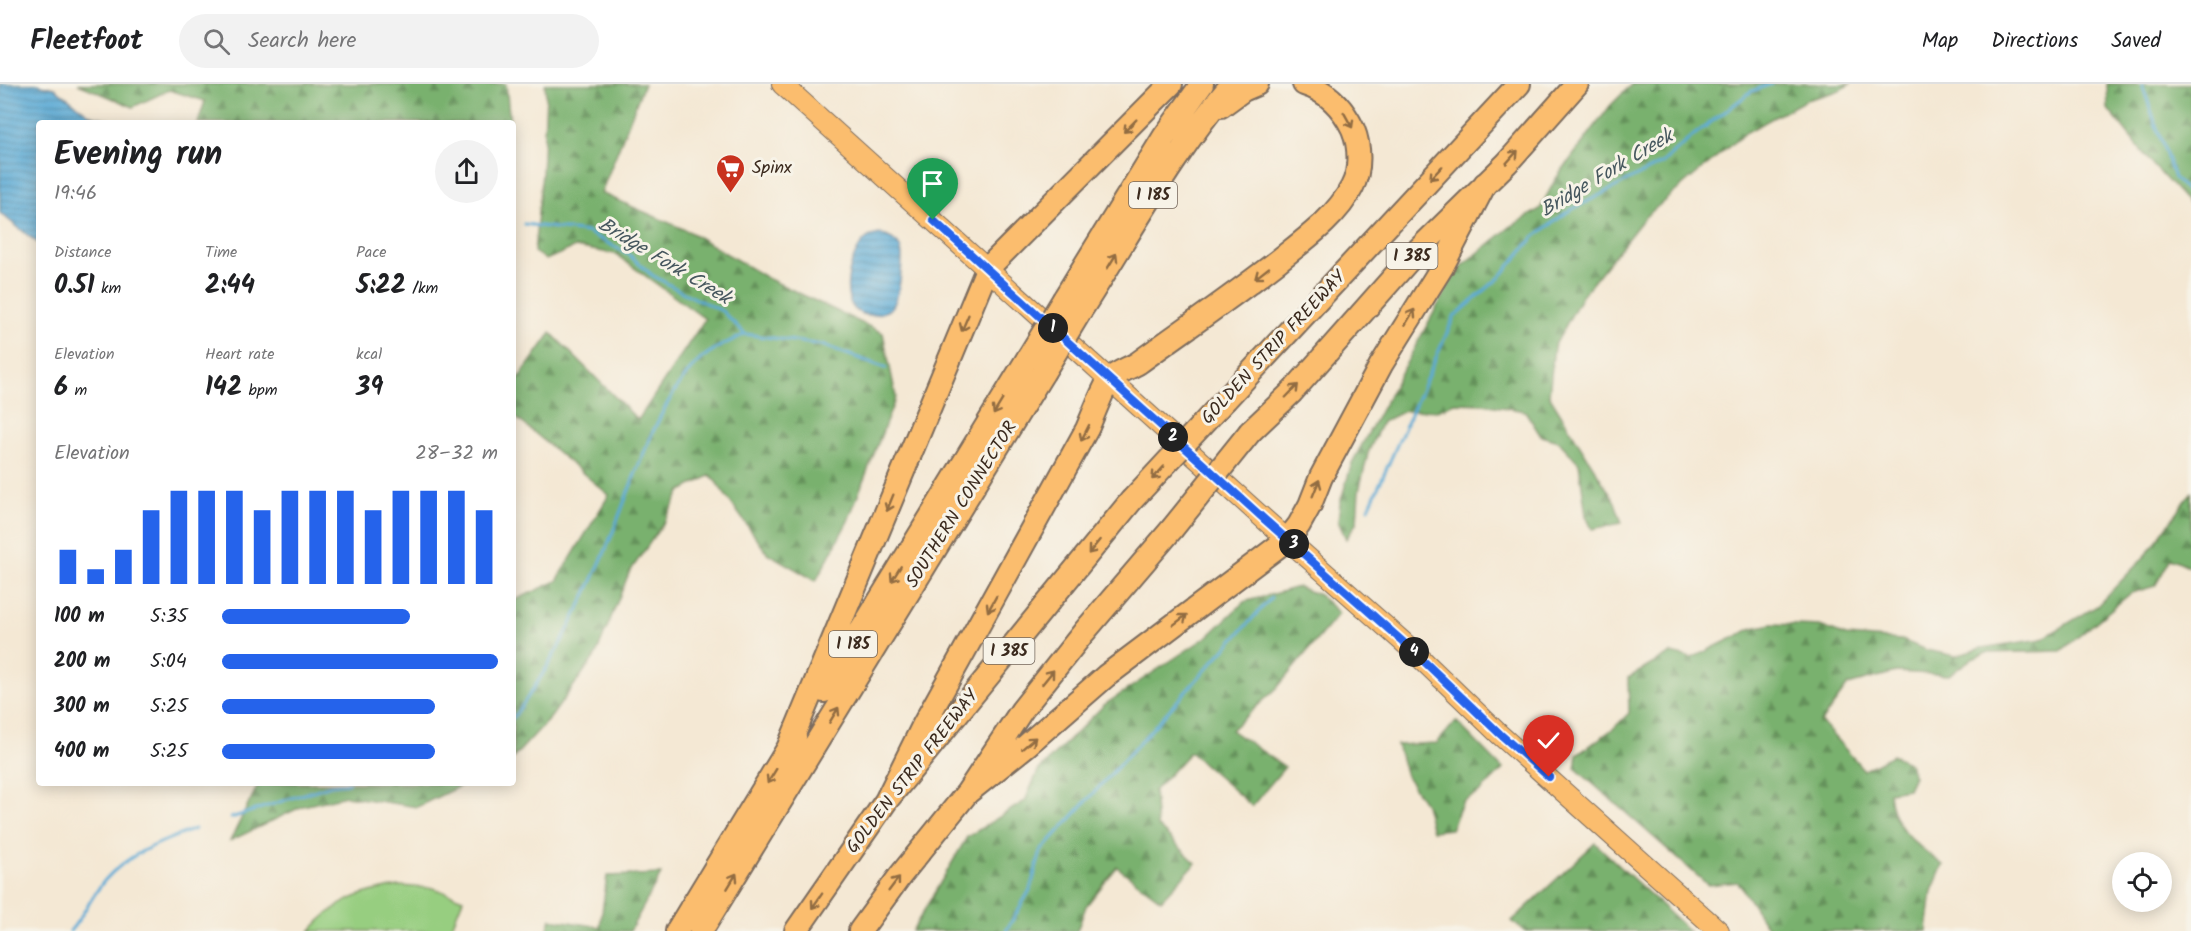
<!DOCTYPE html>
<meta charset="utf-8">
<style>
body{margin:0;font-family:Kalam,sans-serif;background:#f2f2f2;color:#202124;height:100vh;display:flex;flex-direction:column;font-size:22px;white-space:nowrap}
*{box-sizing:border-box;margin:0}
p{font-size:20px;color:#757577}
.icon{flex:none;width:33px;height:33px;fill:none;stroke:currentColor;stroke-width:2;stroke-linecap:round;stroke-linejoin:round}
.map{position:relative;flex:1;overflow:hidden}
.panel{position:absolute;left:36px;top:36px;width:480px;height:666px;display:flex;flex-direction:column;background:#fff;border-radius:6px;box-shadow:0 3px 15px #0003}
.panel>*{flex:none}
.tools{position:absolute;left:2112px;top:768px;display:grid;gap:12px}
.tools a{display:grid;place-items:center;width:60px;height:60px;border-radius:50%;background:#fff;box-shadow:0 3px 15px #0003;font-size:30px}
.pin{position:absolute;display:grid;place-items:center;width:51px;height:51px;color:#fff;margin:-62px -26px;border-radius:50% 50% 50% 0;rotate:-45deg;box-shadow:0 0 6px #0007}
.pin .icon{rotate:45deg}
.km{position:absolute;width:30px;height:30px;margin:-15px;border-radius:50%;background:#222;color:#fff;font-size:16px;line-height:30px;text-align:center}
.round{display:grid;place-items:center;flex:none;width:63px;height:63px;border-radius:32px;background:#f2f2f2}
.headline{display:flex;align-items:center;justify-content:space-between;height:102px;padding:0 18px}
h1{font-size:33px;font-weight:700;line-height:45px}
.figures{display:grid;grid-template-columns:repeat(3,1fr);gap:9px;height:102px;padding:6px 18px}
.figures div{display:grid;align-content:center}
.figures b{font-size:26px;font-weight:700}
.figures small{font-size:16px;font-weight:400}
.figures p{font-size:16px}
.chart{height:168px;padding:12px 18px}
.chart p{display:flex;justify-content:space-between}
.chart svg{width:100%;height:108px;margin-top:6px;stroke:#2563eb;stroke-width:6}
ul{padding:0 18px;list-style:none;font-size:20px}
li{display:grid;grid-template-columns:96px 72px 1fr;align-items:center;height:45px}
li i{height:15px;border-radius:8px;background:#2563eb}
header{display:flex;align-items:center;gap:36px;box-sizing:border-box;height:84px;padding:0 30px;background:#fff;border-bottom:2px solid #e0e0e0}
header strong{font-size:28px}
nav{display:flex;gap:33px;margin-inline-start:auto;font-size:21px}
.search{width:420px;height:54px;background:#f2f2f2;display:flex;align-items:center;gap:15px;box-sizing:border-box;padding:0 21px;border-radius:33px;color:#757577;font-size:22px}
.map>svg:first-child{display:block}
.forest{fill:url(#forest-firs);stroke:#5a6e46;stroke-width:1.5}
.garden{fill:#97ce80;stroke:#697c4f;stroke-width:1.5}
.water{fill:url(#water-rules);stroke:#4b6a7a;stroke-width:1.5}
.lines{fill:none;stroke-linecap:round;stroke-linejoin:round}
.stream{stroke:#5baad5;stroke-width:3}
.primary-casing{stroke:#7c6c5e;stroke-width:22}
.motorway-casing{stroke:#7c6c5e;stroke-width:26}
.primary{stroke:#fbbd6e;stroke-width:20}
.motorway{stroke:#fbbd6e;stroke-width:22}
.motorway-bridge-casing{stroke:#7c6c5e;stroke-width:26;stroke-linecap:butt}
.motorway-bridge{stroke:#fbbd6e;stroke-width:22}
.oneway{stroke:#916c42}
.route-casing{stroke:#fff;stroke-width:12}
.route{stroke:#2563eb;stroke-width:8}
.labels{text-anchor:middle;dominant-baseline:central;stroke-width:6;stroke-linejoin:round;paint-order:stroke}
.shield{fill:#f7f3e8;stroke:#73665b;stroke-width:1.5}
.shield-label{font-size:16px;font-weight:bold;fill:#3b2a1e}
.poi-label{font-size:18px;fill:#3b2a1e;stroke:#f7f3e8;text-anchor:start}
.street-label{font-size:18px;fill:#3b2a1e;stroke:#f7f3e8}
.water-label{font-size:20px;font-style:italic;fill:#46575e;stroke:#f7f3e8}
</style>
<header>
<strong>Fleetfoot</strong>
<div class="search"><svg class="icon" aria-label="search" viewBox="0 0 24 24"><circle cx="10" cy="10" r="6"/><path d="M15 15l6 6"/></svg>Search here</div>
<nav><a>Map</a><a>Directions</a><a>Saved</a></nav>
</header>
<div class="map">
<svg width="2191" height="847" viewBox="0 0 2191 847">
<defs>
<pattern id="forest-firs" width="22" height="20" patternUnits="userSpaceOnUse" patternTransform="scale(1.5)"><rect width="22" height="20" fill="#79b16e"/><path d="M5 1l3.5 6h-7zM16 11l3.5 6h-7z" fill="#64905a"/></pattern>
<pattern id="water-rules" width="6" height="5" patternUnits="userSpaceOnUse" patternTransform="scale(1.5)"><rect width="6" height="5" fill="#5baad5"/><path d="M0 2.5h6" fill="none" stroke="#4c8bac"/></pattern>
</defs>
<rect width="100%" height="100%" fill="#f7f3e8"/>
<filter id="ink" filterUnits="userSpaceOnUse"><feTurbulence type="fractalNoise" baseFrequency=".0167" numOctaves="2"/><feDisplacementMap in="SourceGraphic" scale="12" xChannelSelector="R" yChannelSelector="G"/><feConvolveMatrix kernelMatrix="1 2 1 2 8 2 1 2 1" color-interpolation-filters="sRGB"/></filter>
<filter id="wash" filterUnits="userSpaceOnUse"><feTurbulence type="fractalNoise" baseFrequency=".008" numOctaves="4" result="noise"/><feDisplacementMap in="SourceGraphic" scale="24" xChannelSelector="R" yChannelSelector="G"/><feGaussianBlur stdDeviation="1.35" result="paint"/><feColorMatrix in="noise" values="0 0 0 0 0 0 0 0 0 0 0 0 0 0 0 0 0 1.4 0 .05"/><feComposite in="paint" operator="in"/></filter>
<g filter="url(#wash)">
<rect width="100%" height="100%" fill="#f4e8d4"/>
<path class="forest" d="M78,0H506L510,39H198L205,17L169,6L133,23Z
M545,0H644L601,109L690,148L767,194L883,249L896,313L848,437L816,497L767,469L711,391L681,407L664,438L629,489L596,571L551,633L513,674V523L515,516L557,497L609,411L513,331V302L551,249L638,336L705,235L615,170L575,163L546,176L534,168L542,89L546,12Z
M1632,0H1850L1838,7L1806,16L1745,49L1644,134L1582,212L1554,263L1549,311L1615,418L1622,439L1592,445L1586,432L1579,379L1558,357L1541,352L1525,327L1483,320L1454,319L1439,326L1404,327L1382,338L1368,369L1359,407L1357,438L1346,455L1338,437L1340,419L1352,379L1457,186L1510,143L1540,125L1555,96L1610,22Z
M2107,0H2191V122L2151,79L2108,25Z
M2191,409V483L2171,474L2155,502L2131,509L2061,567L1986,569L1970,576L1949,591L1896,588L1848,601L1821,638L1864,686L1892,671L1908,678L1914,692L1908,705L1889,708C1891,744 1917,761 1943,781L1932,807L1927,847H1772L1765,840L1738,798L1708,801L1575,684L1577,671L1614,644L1629,629L1628,594L1671,569L1692,574L1753,544L1772,540L1820,542L1846,552L1902,556L1926,566L1956,572L1981,564L2042,555L2097,522L2147,470Z
M1298,503L1319,511L1339,529L1277,604L1231,646L1285,683L1252,722L1190,668L1154,707L1157,742L1196,779L1161,816L1117,783L1086,822L1077,847H912L967,753L1025,717L1038,687L1104,621L1208,552L1244,518Z
M1456,637L1503,685L1479,709L1463,717L1451,745L1432,747L1425,720L1406,692L1397,661L1437,659Z
M259,699H466L417,723L346,712L303,722L230,757Z
M1595,759L1689,847H1524L1512,837Z
M661,790L630,847H547L551,835L600,843L607,792Z"/>
<path class="garden" d="M399,802L433,804L463,815L450,847H310C337,816 360,808 399,802Z"/>
<path class="water" d="M0,0H36L55,4L90,31L123,39H39V160L0,129Z
M881,150C887,152 896,156 900,163C905,172 899,213 893,222C889,227 879,231 872,231C833,233 848,168 867,154C871,151 876,151 881,150Z"/>
<g class="lines">
<path class="stream" d="M2142,0L2174,94L2191,112
M524,140L587,148L628,170L652,191L684,209L722,227L745,250L822,261L886,284
M1369,424L1454,233L1500,193L1534,153L1567,128L1662,79L1694,51L1752,7L1771,0
M513,634C551,583 579,528 604,470C628,414 656,315 701,275C713,264 731,257 745,250
M231,734L331,701L349,699
M70,847C84,831 92,811 105,796C129,769 161,758 195,745
M1006,847L1030,806L1041,767L1271,514"/>
</g>
</g>
<g filter="url(#ink)">
<g class="lines">
<defs>
<path id="primary" d="M782,0L1264,435L1410,564L1499,650L1719,847"/>
<path id="motorway" d="M1221,22L1243,6L1257,0
M1064,215L1164,53L1202,0
M1081,226C1130,150 1173,69 1232,0
M1226,315L1519,0
M1250,348L1292,308L1417,167L1507,79L1577,0
M824,607L1028,274
M787,667L987,185L1171,0
M967,709L1027,661L1106,592L1288,455L1299,441L1310,421L1321,393L1381,281L1442,183L1485,100
M886,717L924,640L1087,345C1092,334 1104,302 1110,295C1117,288 1130,284 1138,279C1185,245 1233,212 1278,177C1304,156 1337,133 1352,103C1361,86 1360,62 1353,45C1343,24 1327,7 1304,0
M677,847L795,653
M701,847L1043,289
M796,847L886,717L1131,417
M860,847L900,792L967,709L1022,626L1084,548L1172,445"/>
</defs>
<use href="#primary" class="primary-casing"/>
<use href="#motorway" class="motorway-casing"/>
<use href="#primary" class="primary"/>
<use href="#motorway" class="motorway"/>
<defs>
<path id="motorway-bridge" d="M1028,274L1064,215
M1043,289L1081,226
M1131,417L1226,315
M1172,445L1250,348"/>
</defs>
<use href="#motorway-bridge" class="motorway-bridge-casing"/>
<use href="#motorway-bridge" class="motorway-bridge"/>
</g>
<defs><path id="oneway-shaft" d="M-6 0H5M1.5-3L5.5 0L1.5 3" fill="none" stroke-width="1.6" stroke-linecap="round" stroke-linejoin="round" transform="scale(1.5)"/></defs>
<g class="oneway">
<use href="#oneway-shaft" transform="translate(1348 36) rotate(61)"/>
<use href="#oneway-shaft" transform="translate(1130 42) rotate(135)"/>
<use href="#oneway-shaft" transform="translate(1512 73) rotate(-48)"/>
<use href="#oneway-shaft" transform="translate(1436 89) rotate(133)"/>
<use href="#oneway-shaft" transform="translate(1112 177) rotate(-59)"/>
<use href="#oneway-shaft" transform="translate(1262 189) rotate(142)"/>
<use href="#oneway-shaft" transform="translate(1410 233) rotate(-59)"/>
<use href="#oneway-shaft" transform="translate(965 239) rotate(113)"/>
<use href="#oneway-shaft" transform="translate(1292 307) rotate(-46)"/>
<use href="#oneway-shaft" transform="translate(998 323) rotate(121)"/>
<use href="#oneway-shaft" transform="translate(1085 349) rotate(117)"/>
<use href="#oneway-shaft" transform="translate(1158 389) rotate(133)"/>
<use href="#oneway-shaft" transform="translate(1316 404) rotate(-68)"/>
<use href="#oneway-shaft" transform="translate(890 419) rotate(112)"/>
<use href="#oneway-shaft" transform="translate(1094 463) rotate(129)"/>
<use href="#oneway-shaft" transform="translate(896 490) rotate(122)"/>
<use href="#oneway-shaft" transform="translate(992 520) rotate(119)"/>
<use href="#oneway-shaft" transform="translate(1180 536) rotate(-37)"/>
<use href="#oneway-shaft" transform="translate(1048 593) rotate(-51)"/>
<use href="#oneway-shaft" transform="translate(834 631) rotate(-59)"/>
<use href="#oneway-shaft" transform="translate(1029 659) rotate(-41)"/>
<use href="#oneway-shaft" transform="translate(772 692) rotate(121)"/>
<use href="#oneway-shaft" transform="translate(732 797) rotate(-59)"/>
<use href="#oneway-shaft" transform="translate(894 800) rotate(-53)"/>
<use href="#oneway-shaft" transform="translate(817 817) rotate(125)"/>
</g>
</g>
<g class="lines" filter="url(#ink)">
<defs>
<path id="route" d="M933,136L1264,435L1410,564L1500,650L1549,693"/>
</defs>
<use href="#route" class="route-casing"/>
<use href="#route" class="route"/>
</g>
<defs>
<symbol id="supermarket-pin" viewBox="-11 -11 22 30"><path d="M0 17L-7.5 6A9.5 9.5 0 1 1 7.5 6Z" fill="#c8321e" stroke="#f7f3e8"/><path d="M-6-5.5h2.5l.6 2H6L4.5 2H-2.5L-4.4-4H-6ZM-1.5 3.2a1.3 1.3 0 1 0 .1 0ZM3 3.2a1.3 1.3 0 1 0 .1 0Z" fill="#fff"/></symbol>
</defs>
<g fill-rule="evenodd">
<use href="#supermarket-pin" x="714" y="68" width="33" height="45"/>
</g>
<g class="labels">
<g class="shield">
<rect x="1129" y="98" width="48" height="26" rx="4.5"/>
<rect x="1386.5" y="159" width="51" height="26" rx="4.5"/>
<rect x="829" y="547" width="48" height="26" rx="4.5"/>
<rect x="983.5" y="554" width="51" height="26" rx="4.5"/>
</g>
<g class="shield-label">
<text x="1153" y="111">I 185</text>
<text x="1412" y="172">I 385</text>
<text x="853" y="560">I 185</text>
<text x="1009" y="567">I 385</text>
</g>
<g class="poi-label">
<text x="752" y="84">Spinx</text>
</g>
<g class="street-label">
<text transform="translate(1274 264) rotate(-47)">GOLDEN STRIP FREEWAY</text>
<text transform="translate(962 421) rotate(-58)">SOUTHERN CONNECTOR</text>
<text transform="translate(913 688) rotate(-52)">GOLDEN STRIP FREEWAY</text>
</g>
<g class="water-label">
<text transform="translate(1607 90) rotate(-31)">Bridge Fork Creek</text>
<text transform="translate(664 178) rotate(31)">Bridge Fork Creek</text>
</g>
</g>
</svg>
<div class="tools">
<a><svg class="icon" aria-label="locate" viewBox="0 0 24 24"><circle cx="12" cy="12" r="6"/><path d="M12 2v4M12 18v4M2 12h4M18 12h4"/></svg></a>
</div>
<div class="pin" style="left:933px;top:136px;background:#1e9e55"><svg class="icon" aria-label="arrive" viewBox="0 0 24 24"><path d="M6 21V4h12l-3 4 3 4H6"/></svg></div>
<div class="pin" style="left:1549px;top:693px;background:#d93025"><svg class="icon" aria-label="check" viewBox="0 0 24 24"><path d="M5 12l5 5 9-10"/></svg></div>
<b class="km" style="left:1053px;top:244px">1</b>
<b class="km" style="left:1173px;top:353px">2</b>
<b class="km" style="left:1294px;top:460px">3</b>
<b class="km" style="left:1414px;top:568px">4</b>
<section class="panel">
<div class="headline"><div><h1>Evening run</h1><p>19:46</p></div><a class="round"><svg class="icon" aria-label="share" viewBox="0 0 24 24"><path d="M12 15V3M7 8l5-5 5 5M5 13v7h14v-7"/></svg></a></div>
<div class="figures">
<div><p>Distance</p><b>0.51<small> km</small></b></div>
<div><p>Time</p><b>2:44</b></div>
<div><p>Pace</p><b>5:22<small> /km</small></b></div>
</div>
<div class="figures">
<div><p>Elevation</p><b>6<small> m</small></b></div>
<div><p>Heart rate</p><b>142<small> bpm</small></b></div>
<div><p>kcal</p><b>39</b></div>
</div>
<div class="chart"><p><span>Elevation</span>28–32 m</p>
<svg viewBox="0 0 160 44" preserveAspectRatio="none"><path d="M5 44V30M15 44V38M25 44V30M35 44V14M45 44V6M55 44V6M65 44V6M75 44V14M85 44V6M95 44V6M105 44V6M115 44V14M125 44V6M135 44V6M145 44V6M155 44V14"/></svg>
</div>
<ul>
<li><b>100 m</b>5:35<i style="width:68%"></i></li>
<li><b>200 m</b>5:04<i style="width:100%"></i></li>
<li><b>300 m</b>5:25<i style="width:77%"></i></li>
<li><b>400 m</b>5:25<i style="width:77%"></i></li>
</ul>
</section>
</div>
